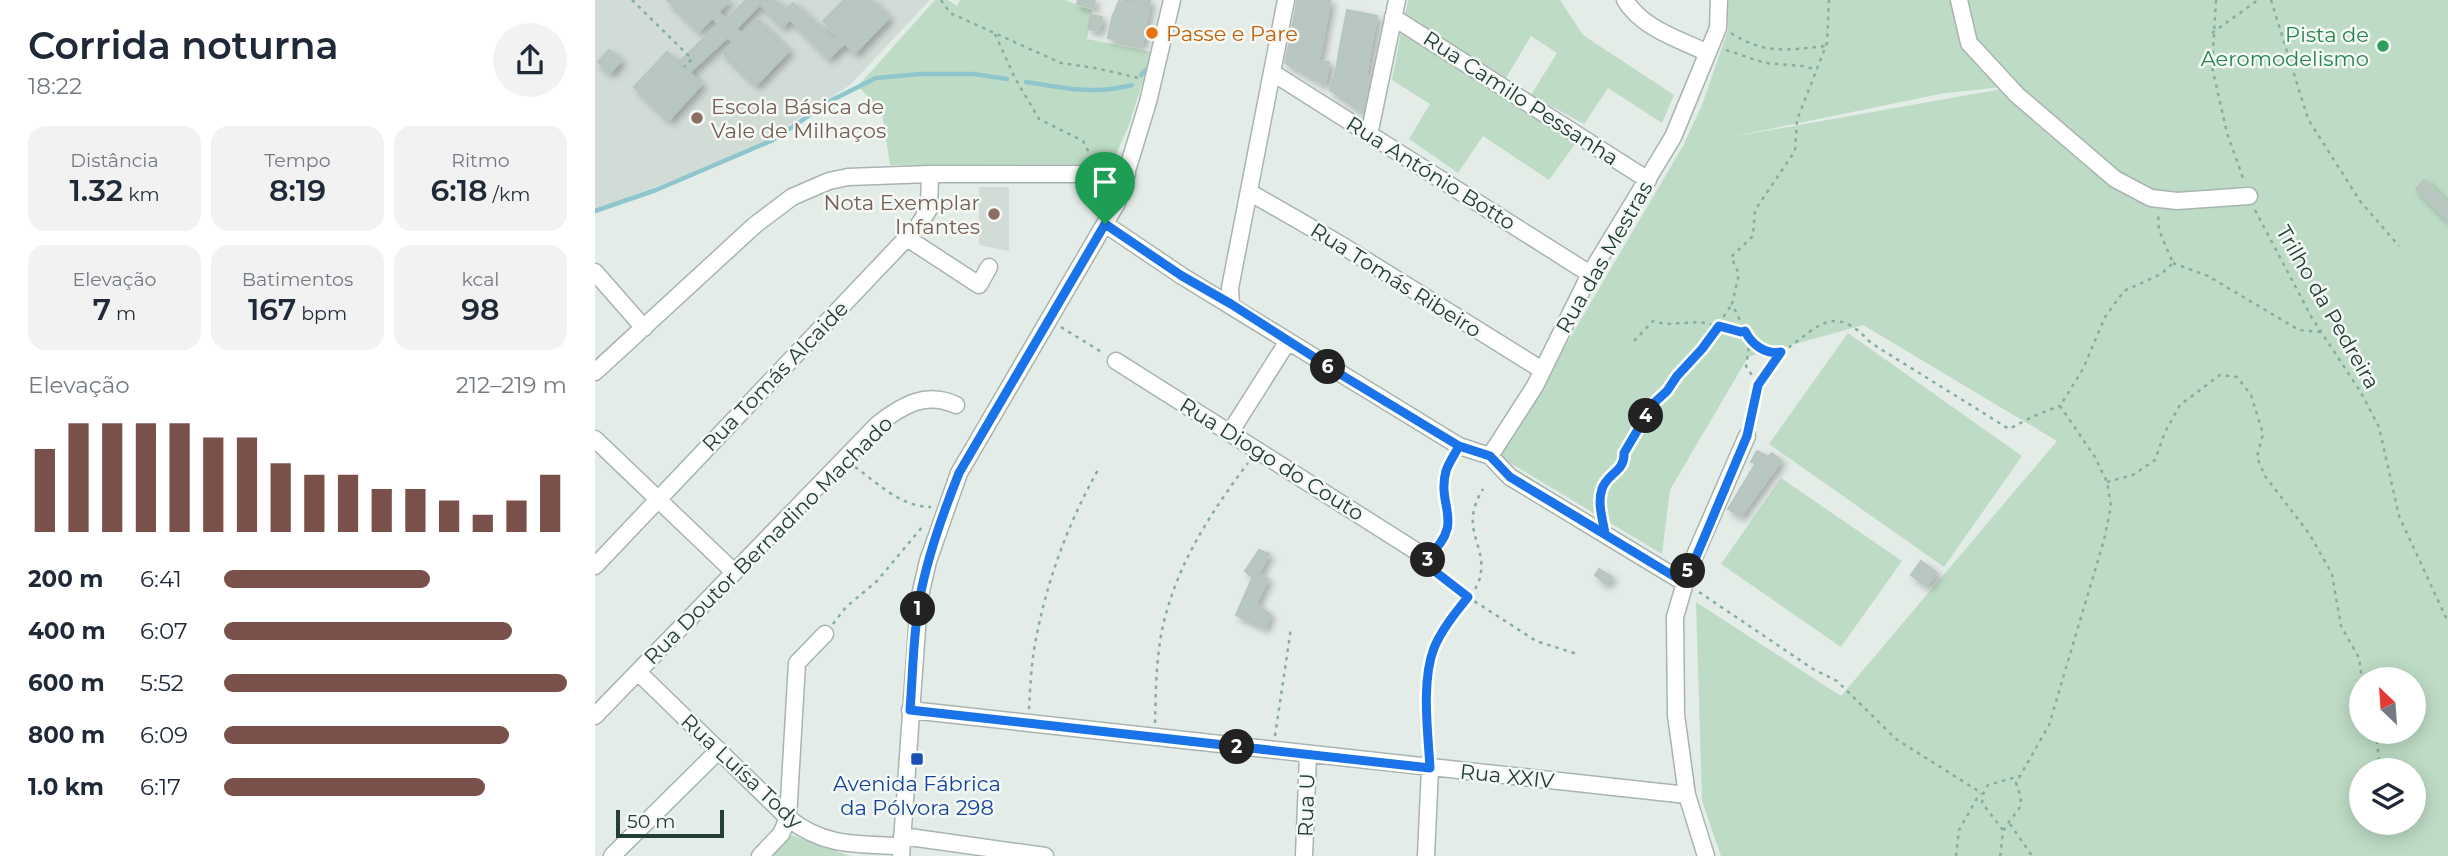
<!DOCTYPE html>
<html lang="pt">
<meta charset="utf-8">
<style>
body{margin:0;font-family:Montserrat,sans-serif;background:#f2f2f3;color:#1f2937;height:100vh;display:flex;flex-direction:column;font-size:26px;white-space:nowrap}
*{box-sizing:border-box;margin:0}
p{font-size:23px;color:#747a83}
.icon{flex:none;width:38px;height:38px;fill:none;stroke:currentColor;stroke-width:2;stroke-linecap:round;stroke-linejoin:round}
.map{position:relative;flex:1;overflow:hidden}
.panel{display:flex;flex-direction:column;background:#fff;width:595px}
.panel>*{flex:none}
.needle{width:46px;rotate:335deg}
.fabs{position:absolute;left:1754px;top:667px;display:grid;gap:14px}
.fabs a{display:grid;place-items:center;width:77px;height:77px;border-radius:50%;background:#fff;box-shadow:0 4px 18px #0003;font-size:35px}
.scale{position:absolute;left:21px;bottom:18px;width:108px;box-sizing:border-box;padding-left:7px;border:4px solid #243d35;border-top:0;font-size:19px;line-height:24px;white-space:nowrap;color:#243d35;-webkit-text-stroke:5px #f4f9f6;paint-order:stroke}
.pin{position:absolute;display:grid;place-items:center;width:60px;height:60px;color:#fff;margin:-72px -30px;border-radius:50% 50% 50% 0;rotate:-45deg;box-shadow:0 0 7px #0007}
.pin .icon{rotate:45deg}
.km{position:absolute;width:35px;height:35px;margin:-18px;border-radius:50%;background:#222;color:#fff;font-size:19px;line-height:35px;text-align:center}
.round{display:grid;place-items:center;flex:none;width:74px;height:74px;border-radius:37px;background:#f2f2f3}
.head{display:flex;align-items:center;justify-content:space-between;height:119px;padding:0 28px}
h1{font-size:38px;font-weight:600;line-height:52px}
.stats{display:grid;grid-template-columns:repeat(3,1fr);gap:10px;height:119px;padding:7px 28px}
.stats div{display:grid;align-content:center;border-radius:18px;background:#f2f2f3;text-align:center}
.stats b{font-size:30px;font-weight:600}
.stats small{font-size:19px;font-weight:400}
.stats p{font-size:19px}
.chart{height:196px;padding:14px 28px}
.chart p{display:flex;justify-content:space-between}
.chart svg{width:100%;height:126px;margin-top:7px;stroke:#7a504b;stroke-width:6}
ul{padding:0 28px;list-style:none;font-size:23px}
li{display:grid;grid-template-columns:112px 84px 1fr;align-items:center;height:52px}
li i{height:18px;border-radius:9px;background:#7a504b}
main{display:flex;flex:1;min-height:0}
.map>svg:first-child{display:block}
.built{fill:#d2dcd7}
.green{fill:#bedcc5;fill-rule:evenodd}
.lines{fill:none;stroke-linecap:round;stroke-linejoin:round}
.stream{stroke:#8fc6ce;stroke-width:4.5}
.building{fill:#b9c7c1;stroke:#b6c6bf;stroke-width:2;filter:url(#shadow)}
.minor-casing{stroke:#a7b4af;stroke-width:19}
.path{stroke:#86aea0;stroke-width:2.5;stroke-dasharray:3.5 5;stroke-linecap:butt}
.minor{stroke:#fff;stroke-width:16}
.route-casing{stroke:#fff;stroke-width:14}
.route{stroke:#1a73e8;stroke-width:9}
.food-dot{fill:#e8710a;stroke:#f4f9f6;stroke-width:2.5}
.leisure-dot{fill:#2e9e5b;stroke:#f4f9f6;stroke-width:2.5}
.education-dot{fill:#8d6e63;stroke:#f4f9f6;stroke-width:2.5}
.transit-dot{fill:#1a4fb4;stroke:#f4f9f6;stroke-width:2.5}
.labels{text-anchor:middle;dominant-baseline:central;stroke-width:5;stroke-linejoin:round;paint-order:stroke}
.food-label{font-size:21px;fill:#c56008;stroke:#f4f9f6;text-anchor:start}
.leisure-label{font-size:21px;fill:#27864d;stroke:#f4f9f6;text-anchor:end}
.street-label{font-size:21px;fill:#243d35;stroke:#f4f9f6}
.education-label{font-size:21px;fill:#785e54;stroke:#f4f9f6;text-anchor:start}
.transit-label{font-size:21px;fill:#164399;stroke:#f4f9f6}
</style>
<main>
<section class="panel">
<div class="head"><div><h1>Corrida noturna</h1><p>18:22</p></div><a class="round"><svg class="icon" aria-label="share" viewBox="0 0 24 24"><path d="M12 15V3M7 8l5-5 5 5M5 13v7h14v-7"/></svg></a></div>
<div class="stats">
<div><p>Distância</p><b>1.32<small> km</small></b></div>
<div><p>Tempo</p><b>8:19</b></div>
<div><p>Ritmo</p><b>6:18<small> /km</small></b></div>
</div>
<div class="stats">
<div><p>Elevação</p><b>7<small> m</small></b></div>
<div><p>Batimentos</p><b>167<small> bpm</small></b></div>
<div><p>kcal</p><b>98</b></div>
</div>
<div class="chart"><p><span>Elevação</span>212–219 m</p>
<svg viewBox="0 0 160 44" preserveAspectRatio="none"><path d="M5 44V15M15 44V6M25 44V6M35 44V6M45 44V6M55 44V11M65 44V11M75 44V20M85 44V24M95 44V24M105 44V29M115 44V29M125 44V33M135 44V38M145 44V33M155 44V24"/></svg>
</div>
<ul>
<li><b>200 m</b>6:41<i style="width:60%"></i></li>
<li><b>400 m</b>6:07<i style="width:84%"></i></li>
<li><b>600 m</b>5:52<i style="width:100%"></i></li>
<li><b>800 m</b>6:09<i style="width:83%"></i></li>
<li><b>1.0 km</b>6:17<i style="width:76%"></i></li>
</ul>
</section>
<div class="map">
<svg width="1853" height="856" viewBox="0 0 1853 856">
<defs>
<filter id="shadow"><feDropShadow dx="4" dy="4" stdDeviation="3.5" flood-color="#0004"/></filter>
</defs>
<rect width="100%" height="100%" fill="#e4ece8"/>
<path class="built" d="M0,0H335L255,85L155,151L0,210Z
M384,187H414V251L384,245Z"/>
<path class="green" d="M340,0H353L362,6L365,0H470L497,11L492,39L557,52L534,125L521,154L501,164L295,165L287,112L263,86Z
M813,0H965L988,35L1079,95L1067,123L1013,88L989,124L936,95L962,53L936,36L911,78L810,15Z
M1132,0H1853V856H1126L1107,801L1101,602L1246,696L1462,441L1268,325L1153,357L1075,490L1067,554L905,457L1088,146L1107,105L1133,30ZM1418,86V87L1136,137L1350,93ZM1766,679H1818V732H1766ZM1766,770H1818V822H1766Z
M806,32L980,144L954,180L888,136L863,173L814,139L835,104L797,80Z
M1253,333L1427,456L1349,567L1174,444Z
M1186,478L1307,561L1246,647L1126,564Z
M196,835L255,856H175Z"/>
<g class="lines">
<path class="stream" d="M546,75L555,66
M431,82C469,88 499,95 537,85
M0,211L61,190L178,140L237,100L281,78L325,74H379L412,79"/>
</g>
<path class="building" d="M72,0H135L104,31Z
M151,0H179L190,10L198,3L238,40L244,37L250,43L234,58L195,19L188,27L165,4L141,29L148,34L139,43L133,37L95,72L84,62L124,24L117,18L123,12L132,19Z
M249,0H276L294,18L260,53L228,21Z
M483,0H500L498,8L482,4Z
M528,0H555L554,6Z
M702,0H735L732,19L700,13Z
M524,1L554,6L551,25L517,18Z
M752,10L782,16L776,47L746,41Z
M700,13L732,19L726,50L694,44Z
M496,15L507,17L504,31L493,29Z
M517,18L551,25L547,45L513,38Z
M162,19L194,51L161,85L128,53Z
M746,41L776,47L771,76L741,70Z
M694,44L726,50L723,61L734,62L730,85L690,63Z
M14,50L26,61L15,73L3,62Z
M72,52L107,84L74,120L39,87Z
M741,70L778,77L768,113L735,90Z
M1829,180L1853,204V221L1821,189Z
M1162,451L1173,457L1177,453L1186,461L1146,516L1133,509L1161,463L1156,462Z
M664,550L674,554L664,574L660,572L657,577L650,571Z
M1326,561L1342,573L1331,586L1316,575Z
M1004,569L1017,577L1011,584L1000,575Z
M660,572L673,579L661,604L675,614L670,628L641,615Z"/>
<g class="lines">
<defs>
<path id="minor" d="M1030,0C1047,28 1083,39 1111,52
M1364,0L1374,43L1422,95L1520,179L1556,198L1582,201L1654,196
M798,17L1053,180
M678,73L995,274
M774,135L802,0
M654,192L748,246L947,370
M510,224L587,276L864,446L895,456L915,477L1090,583
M312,238L384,285L394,267
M0,272L49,328
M636,304L635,288L691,0
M521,361L832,558
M0,372L160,225L197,197L234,181L253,177L335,174H532
M636,431L693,341
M0,439L139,572
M895,456L940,386L995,274L1078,137L1123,28L1124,0
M0,566L323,226L334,209L335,174
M43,672L193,818C229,847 262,844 306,846
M315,710L1092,795
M0,716L283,424C308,405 331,391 361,405
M307,836L450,856
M17,856L124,750
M165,856L186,834L193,818L202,663L230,634
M306,856L324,600L333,561L364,473L522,203L553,102L577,0
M709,856L713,755
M831,856L835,768
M1111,856L1092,795L1081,715L1080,617L1094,569L1152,436"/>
</defs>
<use href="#minor" class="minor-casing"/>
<path class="path" d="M37,0L97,59L89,67
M346,0L355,13L466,63L500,68L544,78
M1621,0L1617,67L1632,133L1649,181
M1676,0L1713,119L1765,201L1804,246
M1136,33C1170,55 1193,50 1230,46
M1617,33L1663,0
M400,34L420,78L444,119L488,141L497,158
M1131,50L1170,63L1208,66L1222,70
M1660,210L1717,318L1765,391L1784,427L1804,516L1853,622
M1578,263L1613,276L1704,330L1726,332
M466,327L508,353
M1039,341L1058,321L1070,324L1105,322L1146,332L1150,331
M1155,341C1168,347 1173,356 1189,351C1225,325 1239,303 1276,343L1414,429L1437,417L1464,406
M1163,385L1185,353
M1154,423L1163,385L1151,366L1155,341L1137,304L1144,274L1136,257L1158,236L1160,210L1200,151L1202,120L1232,43L1234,0
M260,467C284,484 306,507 336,507
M1512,482L1538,475L1560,460L1570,432L1585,405L1625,375L1642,377L1656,395L1668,434L1662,457L1670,476L1715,535L1737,574L1746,626L1764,658L1767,679
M1007,514C1000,472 1030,480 1029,452L1058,404L1065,400L1082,376L1107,349L1137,304
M842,548C866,519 841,491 857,458
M840,569L873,597L941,641L982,654
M1104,592L1218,669L1242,681L1301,739L1388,794
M238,624L251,607L282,581L328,526
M434,709C435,690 436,669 439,650C450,585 472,525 504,468
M560,723C561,685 561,644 573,607C589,553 620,507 653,463
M1781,732L1785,770
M680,736L696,628
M834,754C831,702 826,665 855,620C863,608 879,595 884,581C895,545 862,531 888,489
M1415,824L1437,856
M1408,830L1387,803L1388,794L1393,785L1425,776
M1361,856L1364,830L1385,793
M1405,856C1407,848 1406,835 1410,828C1422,807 1432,812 1421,783L1454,725L1509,540L1516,506L1512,482L1500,457L1465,406L1488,369L1510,317L1529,291L1566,274L1578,263L1564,230L1563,212"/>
<use href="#minor" class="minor"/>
</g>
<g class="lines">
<defs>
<path id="route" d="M510,224L364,473C348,513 333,554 325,597C318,633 318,673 315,710L835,768C833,732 826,682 839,648C847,629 861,612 873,597L842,573L832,558C872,521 841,508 851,471C854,462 860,454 864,446L895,456L915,477L1010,534C1008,520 1002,503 1007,489C1012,473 1030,472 1029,453L1058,404L1072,391L1082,376L1107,349L1124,326L1146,332L1150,331C1157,345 1171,355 1186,352L1163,385L1152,436L1090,583L915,477L895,456L864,446L750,377L636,304L587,276L510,224"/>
</defs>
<use href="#route" class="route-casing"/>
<use href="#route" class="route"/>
</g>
<circle class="food-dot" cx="557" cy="33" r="7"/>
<circle class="leisure-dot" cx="1788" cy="46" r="7"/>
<g class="education-dot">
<circle cx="102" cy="118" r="7"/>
<circle cx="399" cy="214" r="7"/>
</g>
<rect class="transit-dot" x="315" y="752" width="14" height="14" rx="3.5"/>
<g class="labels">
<g class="food-label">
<text x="571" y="33">Passe e Pare</text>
</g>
<g class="leisure-label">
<text x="1774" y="34">Pista de<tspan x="1774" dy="24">Aeromodelismo</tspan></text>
</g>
<g class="street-label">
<text transform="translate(926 98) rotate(33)">Rua Camilo Pessanha</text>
<text transform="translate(836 173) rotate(32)">Rua António Botto</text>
<text transform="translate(1009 257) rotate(-60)">Rua das Mestras</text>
<text transform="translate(801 280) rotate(32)">Rua Tomás Ribeiro</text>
<text transform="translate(1733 307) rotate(60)">Trilho da Pedreira</text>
<text transform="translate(180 376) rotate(-46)">Rua Tomás Alcaide</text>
<text transform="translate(677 459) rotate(32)">Rua Diogo do Couto</text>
<text transform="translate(173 540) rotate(-45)">Rua Doutor Bernadino Machado</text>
<text transform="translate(147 771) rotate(43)">Rua Luísa Tody</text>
<text transform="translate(912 776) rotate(6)">Rua XXIV</text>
<text transform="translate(711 805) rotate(-88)">Rua U</text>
</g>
<g class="education-label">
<text x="116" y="106">Escola Básica de<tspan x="116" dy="24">Vale de Milhaços</tspan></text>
<text x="385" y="202" text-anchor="end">Nota Exemplar<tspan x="385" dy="24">Infantes</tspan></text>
</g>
<g class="transit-label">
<text x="322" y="783">Avenida Fábrica<tspan x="322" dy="24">da Pólvora 298</tspan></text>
</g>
</g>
</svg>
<div class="fabs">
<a><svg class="needle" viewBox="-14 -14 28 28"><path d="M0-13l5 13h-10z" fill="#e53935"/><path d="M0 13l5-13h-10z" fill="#747a83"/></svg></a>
<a><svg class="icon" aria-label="layers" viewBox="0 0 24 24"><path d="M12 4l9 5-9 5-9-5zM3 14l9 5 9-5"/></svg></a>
</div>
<div class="scale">50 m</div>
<div class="pin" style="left:510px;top:224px;background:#1e9e55"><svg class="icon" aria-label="arrive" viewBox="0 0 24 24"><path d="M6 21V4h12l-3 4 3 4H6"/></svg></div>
<b class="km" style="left:323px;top:609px">1</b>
<b class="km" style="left:642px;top:747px">2</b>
<b class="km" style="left:833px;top:560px">3</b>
<b class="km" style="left:1051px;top:416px">4</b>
<b class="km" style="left:1093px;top:571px">5</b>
<b class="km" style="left:733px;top:367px">6</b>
</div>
</main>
